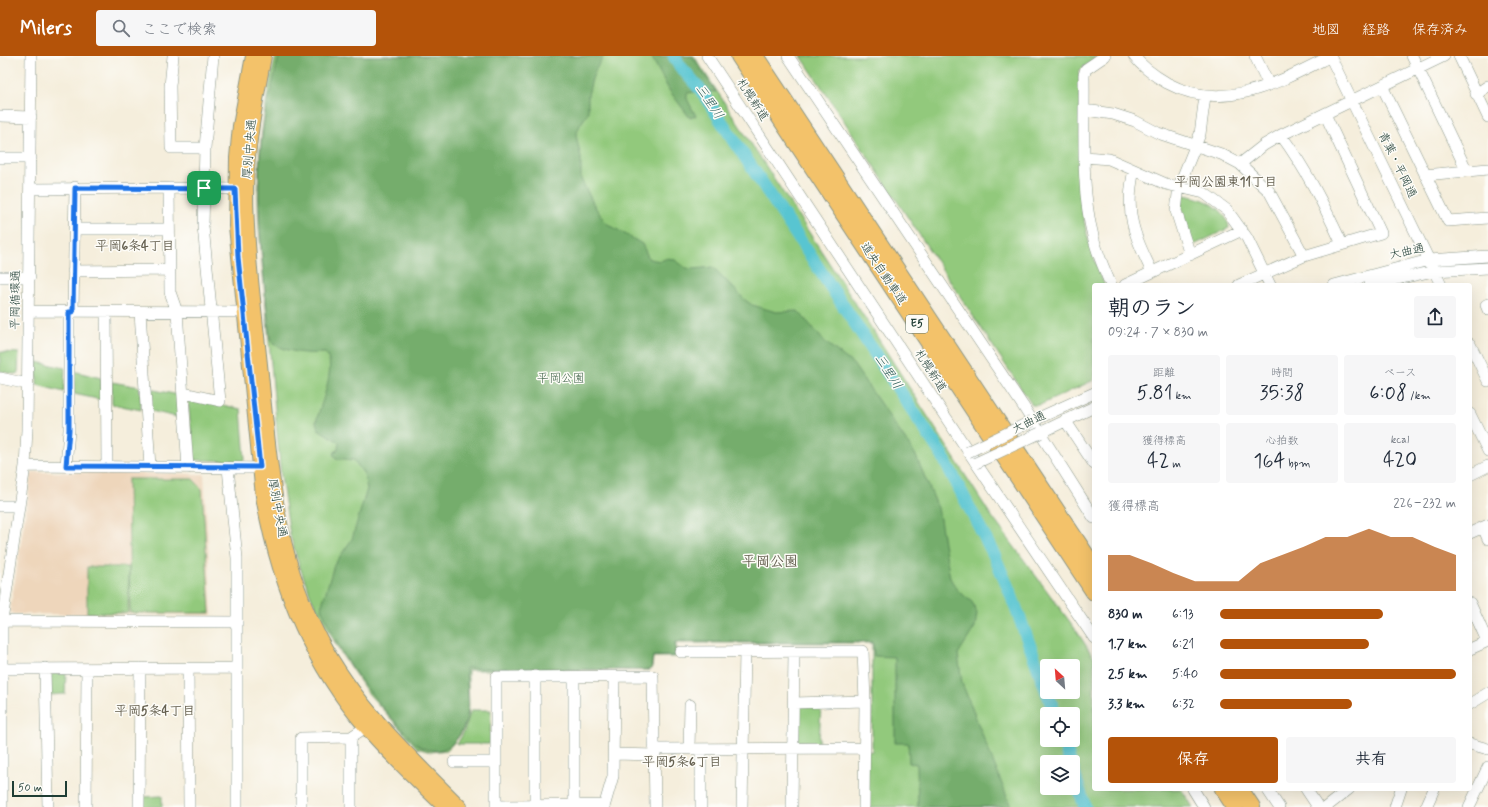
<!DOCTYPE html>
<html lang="ja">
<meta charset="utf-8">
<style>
body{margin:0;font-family:Mynerve,"Klee One",sans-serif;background:#f6f6f7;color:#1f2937;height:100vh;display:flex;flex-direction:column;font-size:15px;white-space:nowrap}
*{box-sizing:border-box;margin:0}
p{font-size:13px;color:#747a83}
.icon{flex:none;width:22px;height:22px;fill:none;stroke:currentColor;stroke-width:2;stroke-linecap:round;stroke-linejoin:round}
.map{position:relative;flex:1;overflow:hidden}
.details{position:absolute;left:1092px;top:227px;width:380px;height:508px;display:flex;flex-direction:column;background:#fff;border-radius:4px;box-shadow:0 4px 16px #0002}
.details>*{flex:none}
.needle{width:26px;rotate:334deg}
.controls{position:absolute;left:1040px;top:603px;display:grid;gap:8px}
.controls a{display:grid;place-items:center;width:40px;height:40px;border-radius:4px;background:#fff;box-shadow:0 4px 16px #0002;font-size:20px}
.scale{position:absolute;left:12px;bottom:10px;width:55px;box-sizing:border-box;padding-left:4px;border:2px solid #1f3d34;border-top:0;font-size:11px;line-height:14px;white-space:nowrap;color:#1f3d34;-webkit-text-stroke:3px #fdfcf7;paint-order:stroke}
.pin{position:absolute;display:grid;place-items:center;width:34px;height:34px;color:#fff;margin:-17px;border-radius:8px;box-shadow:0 2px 6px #0006}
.round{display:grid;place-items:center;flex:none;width:42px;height:42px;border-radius:4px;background:#f6f6f7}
.summary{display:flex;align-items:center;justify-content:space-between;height:68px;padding:0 16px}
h1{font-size:22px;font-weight:600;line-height:30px}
.metrics{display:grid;grid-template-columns:repeat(3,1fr);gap:6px;height:68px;padding:4px 16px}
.metrics div{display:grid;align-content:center;border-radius:4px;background:#f6f6f7;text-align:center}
.metrics b{font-size:20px;font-weight:600}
.metrics small{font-size:11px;font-weight:400}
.metrics p{font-size:11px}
.chart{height:112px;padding:8px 16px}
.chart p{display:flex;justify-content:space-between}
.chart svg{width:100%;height:72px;margin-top:4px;fill:#b45309;opacity:.7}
.primary-button{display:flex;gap:8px;margin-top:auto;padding:8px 16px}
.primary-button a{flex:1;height:46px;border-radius:4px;background:#b45309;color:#fff;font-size:16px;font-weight:600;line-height:46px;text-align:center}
.primary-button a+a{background:#f6f6f7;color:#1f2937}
ul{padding:0 16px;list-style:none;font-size:13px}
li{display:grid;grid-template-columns:64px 48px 1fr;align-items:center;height:30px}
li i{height:10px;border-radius:5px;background:#b45309}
header{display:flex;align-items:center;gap:24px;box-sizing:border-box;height:56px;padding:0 20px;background:#b45309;color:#fff}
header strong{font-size:19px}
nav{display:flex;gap:22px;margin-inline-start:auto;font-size:14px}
.search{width:280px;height:36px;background:#f6f6f7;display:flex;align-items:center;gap:10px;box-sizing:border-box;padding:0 14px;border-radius:4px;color:#747a83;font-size:15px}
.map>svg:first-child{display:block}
.built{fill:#eed6bb}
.green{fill:#92c97c;stroke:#588358;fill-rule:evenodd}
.forest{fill:#75ad6c;stroke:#4a7550}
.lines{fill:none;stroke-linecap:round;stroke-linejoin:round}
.river{stroke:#59c5d1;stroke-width:13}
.minor-casing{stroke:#8a9688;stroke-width:12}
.major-casing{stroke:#8a9688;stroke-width:16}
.highway-casing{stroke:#8a9688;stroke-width:18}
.minor{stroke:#fff;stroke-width:11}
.major{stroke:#f3c26a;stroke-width:14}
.highway{stroke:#f3c26a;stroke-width:16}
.minor-bridge-casing{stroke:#8a9688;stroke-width:12;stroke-linecap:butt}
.minor-bridge{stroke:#fff;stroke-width:11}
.route-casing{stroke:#fff;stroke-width:8}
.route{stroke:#1a73e8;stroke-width:5}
.labels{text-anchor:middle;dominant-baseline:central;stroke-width:3;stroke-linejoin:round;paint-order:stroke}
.shield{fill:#fdfcf7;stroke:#62766e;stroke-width:1}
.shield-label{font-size:11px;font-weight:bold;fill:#1f3d34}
.street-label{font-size:12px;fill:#1f3d34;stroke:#fdfcf7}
.park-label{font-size:12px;fill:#3c6046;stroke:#fdfcf7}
.water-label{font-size:13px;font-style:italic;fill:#2e5f5b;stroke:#fdfcf7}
.neighbourhood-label{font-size:13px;font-weight:bold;fill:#666151;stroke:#fdfcf7}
.quarter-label{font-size:14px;font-weight:bold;fill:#666151;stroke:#fdfcf7}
</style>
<header>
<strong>Milers</strong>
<div class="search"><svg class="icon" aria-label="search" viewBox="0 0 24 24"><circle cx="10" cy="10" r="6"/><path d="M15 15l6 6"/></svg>ここで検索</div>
<nav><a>地図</a><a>経路</a><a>保存済み</a></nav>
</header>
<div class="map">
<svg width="1488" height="751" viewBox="0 0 1488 751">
<rect width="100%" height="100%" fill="#fdfcf7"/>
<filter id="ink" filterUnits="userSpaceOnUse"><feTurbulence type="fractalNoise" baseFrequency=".025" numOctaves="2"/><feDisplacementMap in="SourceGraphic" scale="8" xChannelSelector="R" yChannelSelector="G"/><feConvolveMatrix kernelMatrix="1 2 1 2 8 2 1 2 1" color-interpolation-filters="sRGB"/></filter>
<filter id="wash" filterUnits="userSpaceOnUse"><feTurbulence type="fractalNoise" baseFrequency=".012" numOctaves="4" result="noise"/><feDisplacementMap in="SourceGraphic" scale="16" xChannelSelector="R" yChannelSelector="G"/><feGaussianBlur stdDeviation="0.9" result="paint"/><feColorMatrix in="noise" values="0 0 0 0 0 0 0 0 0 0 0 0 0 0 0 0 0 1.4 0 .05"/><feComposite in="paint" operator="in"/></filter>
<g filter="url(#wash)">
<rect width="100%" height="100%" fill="#f5eedc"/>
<path class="built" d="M32,416L204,418L212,559L13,558L10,555Z"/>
<path class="green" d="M276,0H694L865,262L990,458L1076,574L1094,602V733H1181L1193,751H867V696L872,695V587H676V601H653L652,613L648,614H468C467,651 477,665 447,694L431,696L417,692L368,637L340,596L312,543L299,509L290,479L281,420L259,173C256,114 261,57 276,0ZM1047,610H1073V636H1047ZM1047,658H1073V684H1047ZM1047,706H1073V732H1047Z
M801,0H1097L1079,15L1082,149C1085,178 1093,203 1105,229H1094V324L1040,349H1032Z
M1182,139C1200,140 1227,151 1229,172L1196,188L1192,187L1181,151Z
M0,296L19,297L18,317L14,318L0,315Z
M37,306L65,312L64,336L37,329Z
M73,315L101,322L102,344L74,338Z
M112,326L140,331L141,354L112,348Z
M149,333L179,339L181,362L151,355Z
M190,342L241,353L245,403L243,405L194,404L188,344Z
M128,423H193L202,433L210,557H130Z
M87,511H129L128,557H87Z
M53,617H66L65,638L50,639V620Z
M800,650H821L819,686H799L797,684V653Z
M471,654H491L490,688H457L464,676Z
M162,740V751H142V741Z"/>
<path class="forest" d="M279,0H604L596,13L592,23L588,39V57L580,69L576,79L581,102V123L595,151L606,167L642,188L649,203L660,205L668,202L675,204L686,212L694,213L713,211L745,244L752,249L776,256L798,255L825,286L853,308L915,398L938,452L950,522L957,534L972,546L977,557L975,571L958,598L962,627L1011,751H918L917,708L909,707L908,687H895V601L874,600L873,586H675V600H653L651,613L648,614L466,612C466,629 471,648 466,664C459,687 443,702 419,690C414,687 410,681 406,677C382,653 360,625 342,596C334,582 328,566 321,552L334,509L352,483L367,433L364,418L353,403L350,405L346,403H337L333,398L338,393L339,386L318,373L316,366C320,350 338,309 325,297C304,298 292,297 273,288L270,282C264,219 255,154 261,90C264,59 272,30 279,0Z
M651,0H692L716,36L705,35L687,37V43L696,60L690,62L669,34Z"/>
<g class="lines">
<path class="river" d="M674,0L679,9L700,33L942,399L994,499L1010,536L1055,658
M1063,684L1070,706
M1073,714L1085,751"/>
</g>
</g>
<g filter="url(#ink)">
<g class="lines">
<defs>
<path id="minor" d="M173,0L170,30L171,92H205
M707,0L976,407L1094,582
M788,0L1023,350L1094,462
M1105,0L1086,13L1084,19C1085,71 1080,130 1093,180C1097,197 1104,213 1111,229
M1134,0C1142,11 1155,20 1167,27C1224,58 1279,26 1331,0
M1255,0L1269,29
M1330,0L1441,229
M1412,0L1467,115
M1459,0L1488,61
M1382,30L1448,165L1488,162
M1476,38L1488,30
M1085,54L1113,58L1135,65L1158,77L1221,98L1240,108L1269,135L1304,200
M0,60L31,61
M1281,79C1306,113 1324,149 1342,188
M1085,101L1109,103L1166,128L1204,137L1227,154L1247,182L1270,229
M0,102H31
M1240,108L1264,89L1281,79L1444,0
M1134,114C1124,157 1134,178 1152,216
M1425,119L1488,113
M169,132L170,236L177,256L188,412
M31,133L169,132L235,133
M74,173H168
M1190,199L1176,155L1179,130L1200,78L1205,40
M73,215L169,214
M0,221H30
M1125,229L1242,174
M1239,229L1304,200L1381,177L1325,58
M1334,229L1429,204L1488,200
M1370,229L1434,215L1488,212
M1488,248L1486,249L1488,254
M30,255L244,256
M73,256L75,131
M106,256L107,411
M140,256L150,411
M1470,288L1488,325
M0,322L28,328
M184,337L220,345L203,170L205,92L213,0
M1470,358L1488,395
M1065,364L1094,408
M1032,365L1094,337
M1040,377L1094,351
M25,410L267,412
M66,410L69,374V256
M228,412L237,502V751
M1470,419L1488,410
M0,450H18
M1483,471L1488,483
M1470,477L1488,469
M1470,547L1487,585
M2,565L237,566
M1470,593L1488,585
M681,596L863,595L865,645L864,751
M45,612L48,751
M188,612L189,751
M1,613L236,612
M574,621V749
M794,647L865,645
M1470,648L1488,637
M1470,688L1488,693
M655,693L864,692
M689,693L690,649
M615,698L655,699
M454,706H495
M1193,733L1204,751
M1267,733L1279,751
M1306,733L1318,751
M604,749L496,750V621L653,620L655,751
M2,751V565L25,410L27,374L31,0
M86,751L87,613
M139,751L140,612
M301,751V682L351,681L366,671
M351,751V681
M535,751V620
M604,751L613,720L614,621
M701,751V693
M742,751L745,596
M792,751L794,596
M1326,751L1349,733
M1395,751L1401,733
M1426,751L1434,733
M1469,751L1488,711"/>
<path id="major" d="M253,0L240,70L237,102L236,170L263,440C278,526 309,605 366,671C390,699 418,725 445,751
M264,0C256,44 247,88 246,133C246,199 256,264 262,329C270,412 277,495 314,571C348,643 405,696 460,751"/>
<path id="highway" d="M739,0L1094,536
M755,0L1094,511
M1223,733L1235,751
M1240,733L1252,751"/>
</defs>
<use href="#minor" class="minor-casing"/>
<use href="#major" class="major-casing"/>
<use href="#highway" class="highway-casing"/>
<use href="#minor" class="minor"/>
<use href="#major" class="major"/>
<use href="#highway" class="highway"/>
<defs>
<path id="minor-bridge" d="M968,396L1032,365
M976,407L1040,377"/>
</defs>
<use href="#minor-bridge" class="minor-bridge-casing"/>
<use href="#minor-bridge" class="minor-bridge"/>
</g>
</g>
<g class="lines" filter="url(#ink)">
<defs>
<path id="route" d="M75,132L235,133L238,201L260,411L66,410L69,374V256H73Z"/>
</defs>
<use href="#route" class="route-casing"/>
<use href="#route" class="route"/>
</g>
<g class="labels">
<rect class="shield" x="906" y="259" width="22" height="18" rx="3"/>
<g class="shield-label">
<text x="917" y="268">E5</text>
</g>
<g class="street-label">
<text transform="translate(752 44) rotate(57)">札幌新道</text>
<text transform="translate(250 93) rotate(-85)">厚別中央通</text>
<text transform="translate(1397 109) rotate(64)">青葉・平岡通</text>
<text transform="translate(1407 196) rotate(-12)">大曲通</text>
<text transform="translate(883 218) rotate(56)">道央自動車道</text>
<text transform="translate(16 244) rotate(-89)">平岡循環通</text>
<text transform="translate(930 315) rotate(57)">札幌新道</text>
<text transform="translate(1029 367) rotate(-26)">大曲通</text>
<text transform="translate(277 452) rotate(80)">厚別中央通</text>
</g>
<g class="park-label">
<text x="561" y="323">平岡公園</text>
</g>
<g class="water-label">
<text transform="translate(709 46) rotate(56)">三里川</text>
<text transform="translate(888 316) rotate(57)">三里川</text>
</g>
<g class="neighbourhood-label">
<text x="1226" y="126">平岡公園東11丁目</text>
<text x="135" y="190">平岡6条4丁目</text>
<text x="155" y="655">平岡5条4丁目</text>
<text x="682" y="706">平岡5条6丁目</text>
</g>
<g class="quarter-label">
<text x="770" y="506">平岡公園</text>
</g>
</g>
</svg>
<div class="controls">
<a><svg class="needle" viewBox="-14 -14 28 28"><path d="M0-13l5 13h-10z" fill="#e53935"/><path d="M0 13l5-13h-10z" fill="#747a83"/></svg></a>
<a><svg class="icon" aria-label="locate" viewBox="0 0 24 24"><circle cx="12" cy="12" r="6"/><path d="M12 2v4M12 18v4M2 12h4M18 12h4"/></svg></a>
<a><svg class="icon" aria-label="layers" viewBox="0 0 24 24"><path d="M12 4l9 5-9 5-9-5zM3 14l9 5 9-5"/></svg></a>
</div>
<div class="scale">50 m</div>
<div class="pin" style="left:204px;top:132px;background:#1e9e55"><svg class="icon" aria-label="arrive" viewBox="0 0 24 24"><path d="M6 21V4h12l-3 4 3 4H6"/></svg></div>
<section class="details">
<div class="summary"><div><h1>朝のラン</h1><p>09:24 · 7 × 830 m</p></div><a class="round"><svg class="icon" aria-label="share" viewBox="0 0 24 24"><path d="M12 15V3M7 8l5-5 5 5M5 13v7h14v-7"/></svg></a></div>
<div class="metrics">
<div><p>距離</p><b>5.81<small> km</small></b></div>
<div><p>時間</p><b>35:38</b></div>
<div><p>ペース</p><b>6:08<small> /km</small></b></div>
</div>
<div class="metrics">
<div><p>獲得標高</p><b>42<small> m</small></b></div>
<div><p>心拍数</p><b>164<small> bpm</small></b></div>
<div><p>kcal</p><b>420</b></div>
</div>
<div class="chart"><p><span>獲得標高</span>226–232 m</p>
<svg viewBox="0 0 160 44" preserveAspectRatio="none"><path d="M0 44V22L10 22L20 27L30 33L40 38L50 38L60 38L70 27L80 22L90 17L100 11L110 11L120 6L130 11L140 11L150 17L160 22V44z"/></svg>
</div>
<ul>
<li><b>830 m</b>6:13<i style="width:69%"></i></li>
<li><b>1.7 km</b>6:21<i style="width:63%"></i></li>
<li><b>2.5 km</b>5:40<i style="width:100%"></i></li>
<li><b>3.3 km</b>6:32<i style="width:56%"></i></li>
</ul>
<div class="primary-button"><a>保存</a><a>共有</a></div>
</section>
</div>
